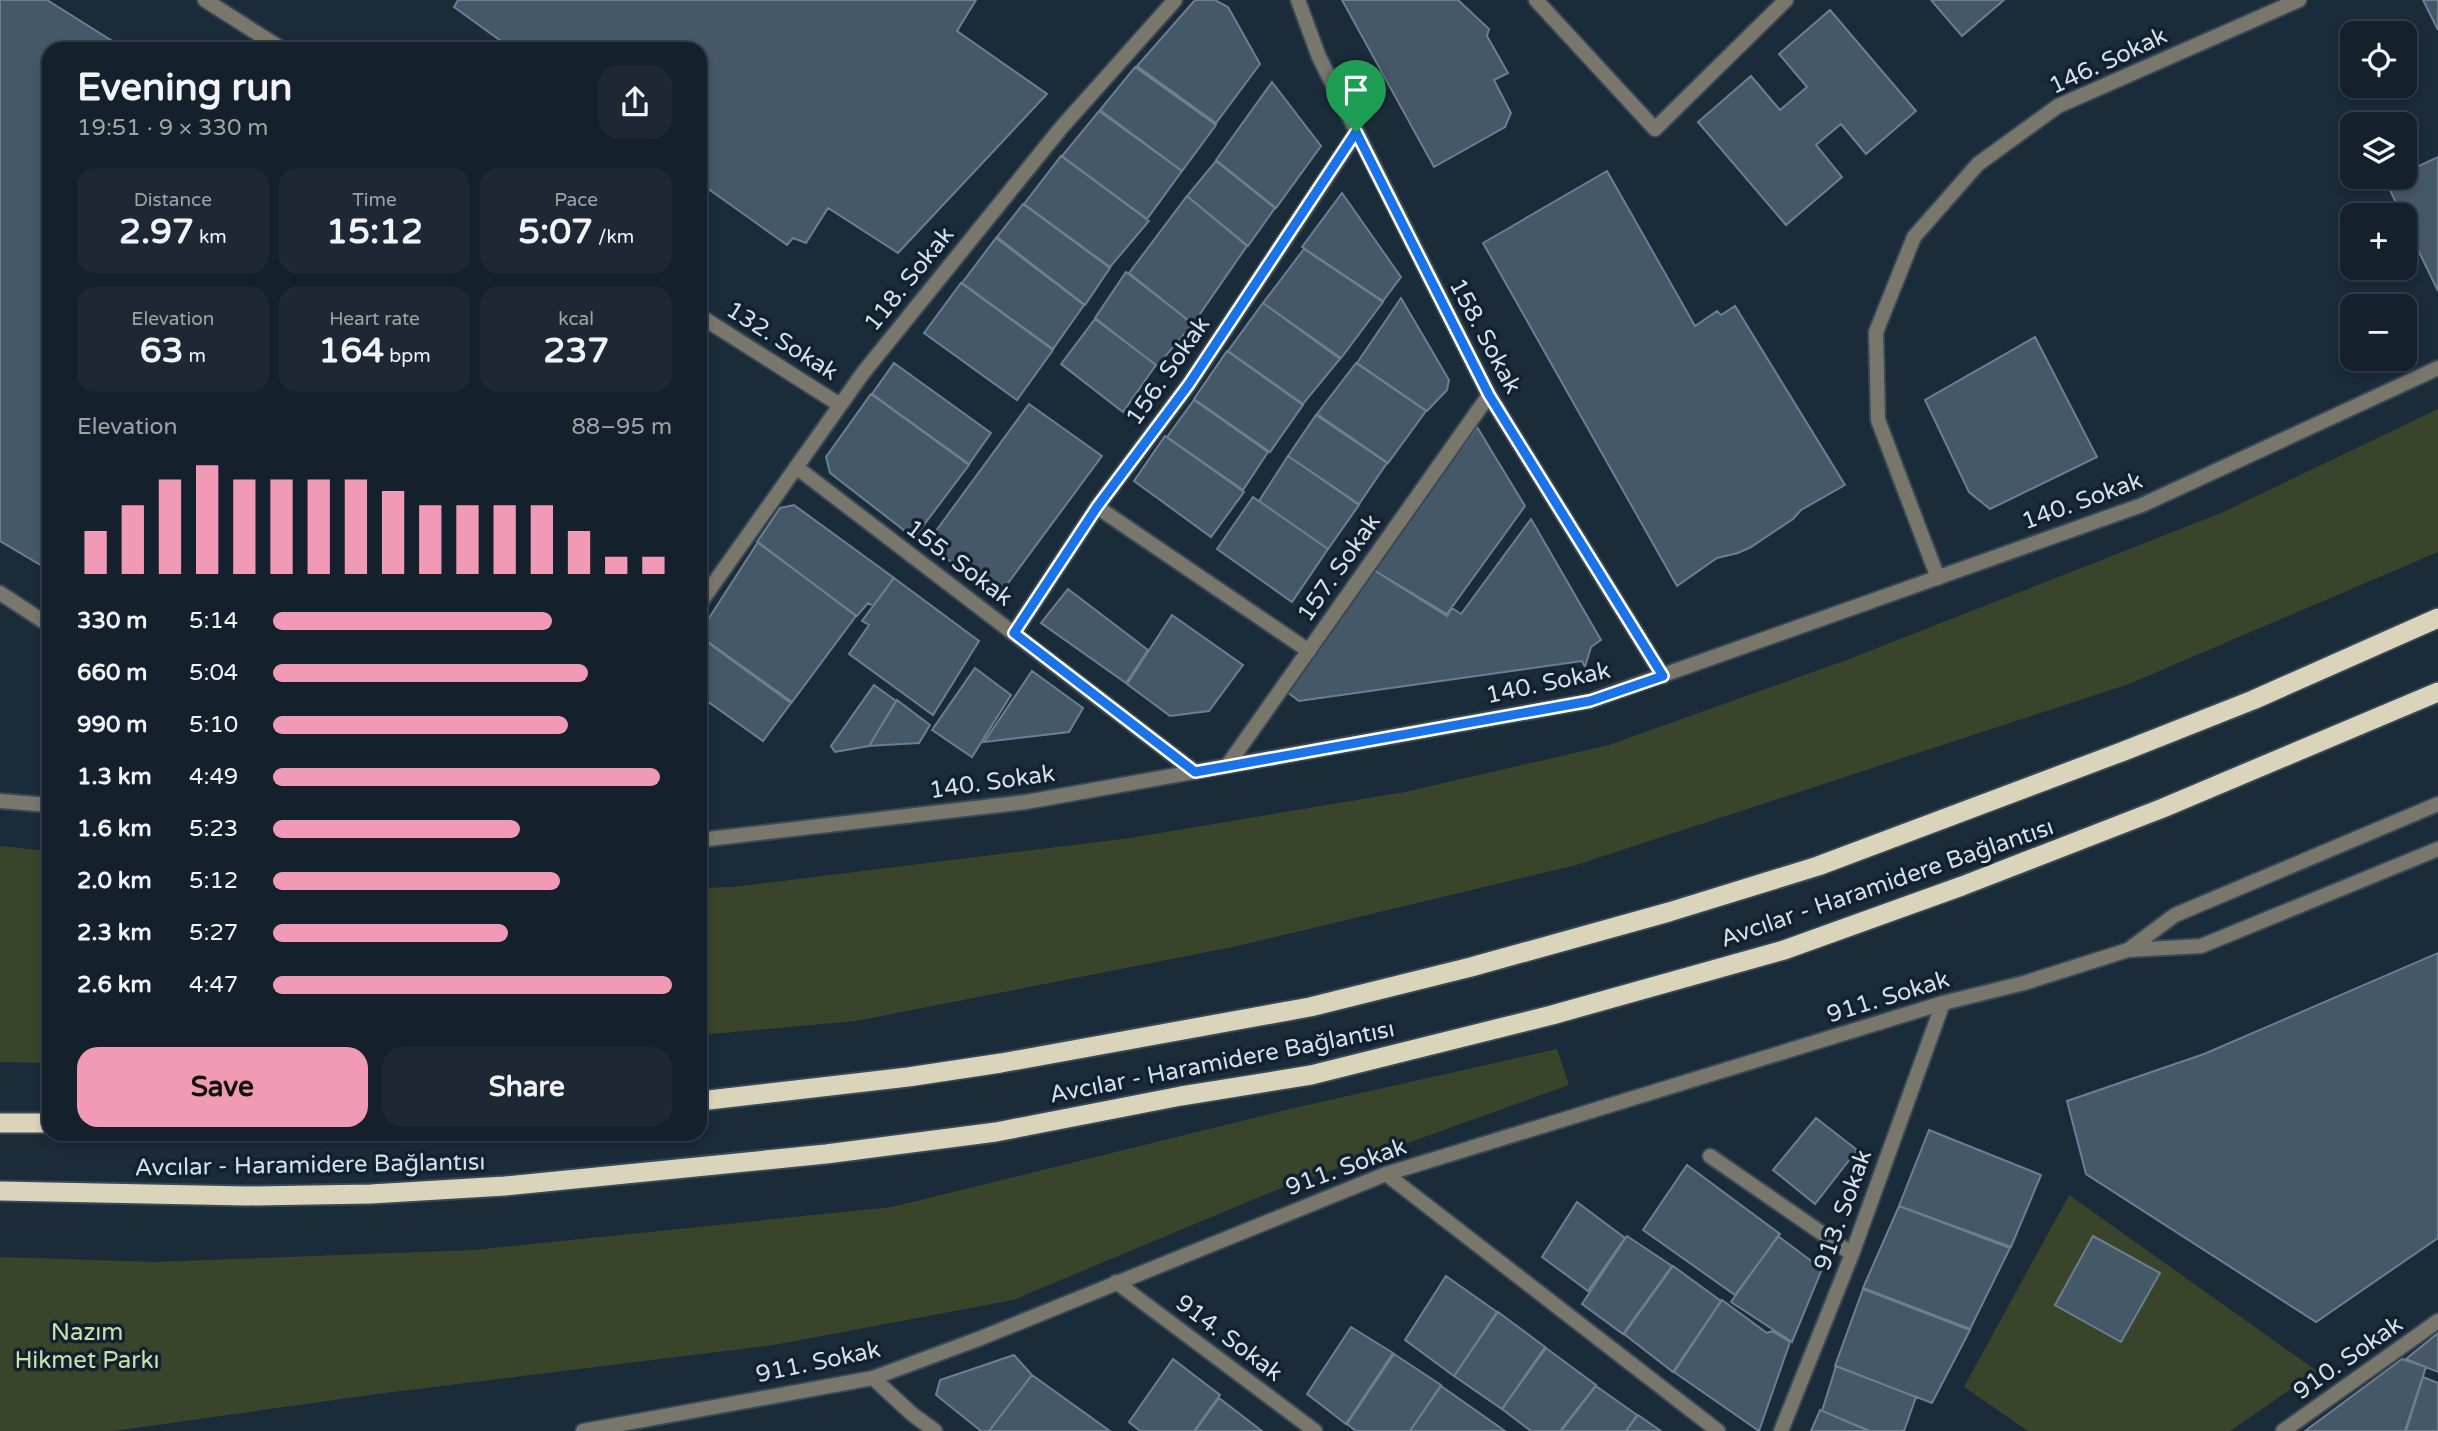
<!DOCTYPE html>
<meta charset="utf-8">
<style>
body{margin:0;font-family:"Varela Round",sans-serif;background:#1d2834;color:#f1f3f6;height:100vh;display:flex;flex-direction:column;font-size:26px;white-space:nowrap}
*{box-sizing:border-box;margin:0}
p{font-size:23px;color:#9da3a9}
.icon{flex:none;width:38px;height:38px;fill:none;stroke:currentColor;stroke-width:2;stroke-linecap:round;stroke-linejoin:round}
.map{position:relative;flex:1;overflow:hidden}
.drawer{position:absolute;left:42px;top:42px;width:665px;height:1099px;display:flex;flex-direction:column;background:#14202c;border-radius:21px;box-shadow:0 4px 10px #0003,0 0 0 2px #333e48}
.drawer>*{flex:none}
.buttons{position:absolute;left:2340px;top:21px;display:grid;gap:14px}
.buttons a{display:grid;place-items:center;width:77px;height:77px;border-radius:14px;background:#14202c;box-shadow:0 4px 10px #0003,0 0 0 2px #333e48;font-size:35px}
.pin{position:absolute;display:grid;place-items:center;width:60px;height:60px;color:#fff;margin:-72px -30px;border-radius:50% 50% 50% 0;rotate:-45deg;box-shadow:0 0 7px #0007}
.pin .icon{rotate:45deg}
.round{display:grid;place-items:center;flex:none;width:74px;height:74px;border-radius:21px;background:#1d2834}
.headline{display:flex;align-items:center;justify-content:space-between;height:119px;padding:0 35px}
h1{font-size:38px;font-weight:700;line-height:52px}
.stats{display:grid;grid-template-columns:repeat(3,1fr);gap:10px;height:119px;padding:7px 35px}
.stats div{display:grid;align-content:center;border-radius:18px;background:#1d2834;text-align:center}
.stats b{font-size:35px;font-weight:700}
.stats small{font-size:19px;font-weight:400}
.stats p{font-size:19px}
.chart{height:196px;padding:14px 35px}
.chart p{display:flex;justify-content:space-between}
.chart svg{width:100%;height:126px;margin-top:7px;stroke:#f09ab6;stroke-width:6}
.button{display:flex;gap:14px;margin-top:auto;padding:14px 35px}
.button a{flex:1;height:80px;border-radius:21px;background:#f09ab6;color:#111;font-size:28px;font-weight:700;line-height:80px;text-align:center}
.button a+a{background:#1d2834;color:#f1f3f6}
ul{padding:0 35px;list-style:none;font-size:23px}
li{display:grid;grid-template-columns:112px 84px 1fr;align-items:center;height:52px}
li i{height:18px;border-radius:9px;background:#f09ab6}
.map>svg:first-child{display:block}
.green{fill:#39442a}
.building{fill:#455868;stroke:#6c7f91;stroke-width:2}
.lines{fill:none;stroke-linecap:round;stroke-linejoin:round}
.service-casing{stroke:#384856;stroke-width:18}
.minor-casing{stroke:#384856;stroke-width:18}
.tertiary-casing{stroke:#384856;stroke-width:18}
.trunk-casing{stroke:#384856;stroke-width:23}
.service{stroke:#79766c;stroke-width:14}
.minor{stroke:#79766c;stroke-width:14}
.tertiary{stroke:#79766c;stroke-width:14}
.trunk{stroke:#dad4bb;stroke-width:19}
.route-casing{stroke:#fff;stroke-width:14}
.route{stroke:#1a73e8;stroke-width:9}
.labels{text-anchor:middle;dominant-baseline:central;stroke-width:7;stroke-linejoin:round;paint-order:stroke}
.street-label{font-size:24px;fill:#d5dfe9;stroke:#112130}
.park-label{font-size:24px;fill:#c9e2a7;stroke:#112130}
</style>
<div class="map">
<svg width="2438" height="1431" viewBox="0 0 2438 1431">
<rect width="100%" height="100%" fill="#1a2b3a"/>
<path class="green" d="M2438,409V552L2129,684L1576,865L1233,947L856,1021L700,1035V888L733,887L1130,838L1405,792L1609,745L1849,659L2221,513Z
M0,846L49,851V1063L0,1062Z
M1557,1049L1569,1085L1274,1191L1013,1300L774,1345L377,1394L114,1431H0V1257L155,1262L474,1250L892,1207L1294,1108Z
M2069,1195L2317,1371L2230,1431H2028L1964,1387Z"/>
<path class="building" d="M0,0H47L125,49H49V570L0,541Z
M458,0H976L957,31L1047,94L898,253L828,208L806,243L793,238L787,245L700,183V49H512L454,7Z
M1195,0H1215L1228,7L1260,64L1216,123L1137,66Z
M1342,0H1458L1489,29L1487,36L1508,73L1494,80L1511,113L1505,127L1434,167Z
M1931,0H2004L1962,36Z
M2423,0H2438V30Z
M1830,10L1916,111L1866,154L1841,124L1816,145L1842,177L1786,225L1698,122L1751,76L1780,110L1807,87L1779,54Z
M1135,67L1216,125L1182,171L1100,110Z
M1272,82L1321,146L1276,208L1216,160Z
M1099,111L1182,171L1147,219L1062,156Z
M1061,156L1149,221L1110,267L1024,204Z
M2438,157V291L2404,221V215H2402L2386,182L2397,177H2404V173Z
M1216,161L1275,208L1248,246L1187,196Z
M1607,171L1695,326L1717,311L1721,315L1735,306L1845,485L1801,510L1793,519L1751,547L1738,553L1717,558L1677,586L1483,243Z
M1342,193L1401,277L1383,301L1302,247Z
M1187,196L1247,246L1193,324L1129,273Z
M1023,204L1110,268L1085,305L997,237Z
M996,238L1084,305L1053,349L962,283Z
M1304,249L1383,302L1341,358L1263,303Z
M1126,272L1193,324L1157,366L1095,318Z
M961,283L1053,350L1017,400L924,333Z
M1401,298L1449,380L1447,390L1427,411L1357,363Z
M1263,303L1340,359L1303,404L1228,351Z
M1095,319L1156,365L1123,412L1061,364Z
M2035,337L2097,457L1990,509L1969,492L1925,400Z
M1227,351L1303,405L1270,452L1194,399Z
M894,363L991,433L969,464L872,394Z
M1356,363L1426,411L1388,463L1317,414Z
M871,394L969,465L914,538L830,473L826,457Z
M1194,400L1268,452L1243,490L1167,437Z
M1029,404L1102,456L997,598L927,543Z
M1316,415L1387,463L1359,504L1288,456Z
M1477,427L1525,506L1447,614L1372,569Z
M1165,436L1244,492L1211,537L1134,481Z
M1288,456L1359,505L1328,549L1259,501Z
M1253,497L1328,549L1292,602L1217,549Z
M794,505L894,578L873,606L868,603L857,616L757,542L780,508Z
M1531,519L1601,640L1591,647L1585,667L1582,661L1299,701L1283,689L1372,569L1447,616L1452,608L1461,614Z
M758,542L856,616L792,702L700,636V632Z
M894,578L979,641L933,715L849,654L869,625L862,621Z
M1068,589L1148,650L1126,683L1041,623Z
M1172,615L1243,665L1209,711L1170,716L1127,684Z
M700,637L791,703L763,741L700,696Z
M975,668L1011,695L972,757L932,730Z
M1032,671L1083,708L1069,732L984,742Z
M874,685L896,701L869,746L835,752L831,746Z
M897,700L930,725L919,743L869,746Z
M2438,953V1238L2316,1322L2086,1174L2067,1101L2204,1054Z
M1816,1118L1857,1150L1815,1204L1773,1170Z
M1929,1130L2041,1175L2011,1247L1899,1206Z
M1687,1165L1780,1234L1735,1295L1643,1230Z
M1577,1202L1625,1238L1588,1291L1542,1257Z
M1899,1206L2010,1248L1970,1329L1863,1288Z
M1627,1236L1672,1266L1623,1334L1582,1304Z
M1778,1236L1822,1269L1792,1342L1731,1302Z
M2093,1236L2160,1273L2121,1342L2055,1305Z
M1673,1266L1721,1301L1673,1372L1624,1334Z
M1446,1276L1497,1312L1454,1376L1405,1340Z
M1863,1289L1970,1330L1932,1403L1835,1366Z
M1722,1300L1767,1333L1772,1331L1790,1342L1759,1431L1674,1372Z
M1498,1312L1545,1347L1502,1409L1454,1376Z
M1351,1327L1393,1353L1346,1424L1307,1394Z
M2438,1333V1372L2406,1359Z
M1546,1348L1596,1385L1560,1431H1531L1502,1409Z
M1394,1354L1441,1385L1410,1431H1356L1347,1424Z
M1014,1355L1032,1375L989,1431H981L936,1395L940,1380Z
M1173,1359L1220,1395L1194,1431H1140L1129,1422Z
M2402,1359L2426,1367L2405,1431H2305Z
M1836,1366L1916,1397L1904,1431H1870L1822,1411Z
M1032,1375L1110,1431H989Z
M2423,1377L2438,1383V1431H2406Z
M1441,1386L1505,1431H1410Z
M1596,1386L1637,1415L1626,1431H1561Z
M1219,1398L1262,1431H1195Z
M1820,1410L1869,1431H1811Z
M1638,1415L1661,1431H1626Z"/>
<g class="lines">
<defs>
<path id="service" d="M1536,0L1655,129L1786,0
M0,593L49,625"/>
<path id="minor" d="M205,0L282,49
M1298,0L1319,57L1489,395L1663,676
M700,316L840,405
M796,467L1195,772
M1097,507L1309,651
M1938,578L1878,420L1876,332L1914,237L1978,164L2058,106L2299,0
M700,603L863,373L1061,128L1175,0
M1014,633L1097,507L1189,384L1356,133
M1227,766L1489,395
M1710,1156L1852,1254
M1386,1174L1718,1431
M1116,1282L1315,1431
M873,1378L912,1414L935,1431
M1781,1431L1852,1254L1943,1003
M2283,1431L2438,1321"/>
<path id="tertiary" d="M0,801L49,805
M700,840L1026,802L1590,701L2142,505L2438,368
M2128,950L2175,915L2438,804
M583,1431L873,1378L981,1338L1386,1174L1943,1003L2024,983L2128,950L2201,946L2438,849"/>
<path id="trunk" d="M700,1101L908,1077L1001,1063L1310,1007L1471,967L1669,912L1818,866L2124,751L2253,700L2438,618
M0,1123H49
M0,1191L247,1196L371,1194L505,1186L826,1154L996,1132L1181,1096L1311,1075L1552,1015L1784,950L1962,886L2163,808L2438,692"/>
</defs>
<use href="#service" class="service-casing"/>
<use href="#minor" class="minor-casing"/>
<use href="#tertiary" class="tertiary-casing"/>
<use href="#trunk" class="trunk-casing"/>
<use href="#service" class="service"/>
<use href="#minor" class="minor"/>
<use href="#tertiary" class="tertiary"/>
<use href="#trunk" class="trunk"/>
</g>
<g class="lines">
<defs>
<path id="route" d="M1356,132L1489,395L1663,676L1590,701L1195,772L1014,633L1097,507L1189,384Z"/>
</defs>
<use href="#route" class="route-casing"/>
<use href="#route" class="route"/>
</g>
<g class="labels">
<g class="street-label">
<text transform="translate(2108 61) rotate(-25)">146. Sokak</text>
<text transform="translate(909 279) rotate(-51)">118. Sokak</text>
<text transform="translate(1485 336) rotate(62)">158. Sokak</text>
<text transform="translate(782 341) rotate(32)">132. Sokak</text>
<text transform="translate(1168 371) rotate(-55)">156. Sokak</text>
<text transform="translate(2082 501) rotate(-20)">140. Sokak</text>
<text transform="translate(959 563) rotate(37)">155. Sokak</text>
<text transform="translate(1339 568) rotate(-55)">157. Sokak</text>
<text transform="translate(1548 683) rotate(-12)">140. Sokak</text>
<text transform="translate(992 782) rotate(-8)">140. Sokak</text>
<text transform="translate(1887 883) rotate(-19)">Avcılar - Haramidere Bağlantısı</text>
<text transform="translate(1888 997) rotate(-17)">911. Sokak</text>
<text transform="translate(1222 1062) rotate(-11)">Avcılar - Haramidere Bağlantısı</text>
<text transform="translate(310 1165) rotate(-1)">Avcılar - Haramidere Bağlantısı</text>
<text transform="translate(1346 1167) rotate(-20)">911. Sokak</text>
<text transform="translate(1843 1210) rotate(-70)">913. Sokak</text>
<text transform="translate(1229 1338) rotate(37)">914. Sokak</text>
<text transform="translate(2348 1358) rotate(-35)">910. Sokak</text>
<text transform="translate(818 1362) rotate(-12)">911. Sokak</text>
</g>
<g class="park-label">
<text x="87" y="1332">Nazım<tspan x="87" dy="28">Hikmet Parkı</tspan></text>
</g>
</g>
</svg>
<div class="buttons">
<a><svg class="icon" aria-label="locate" viewBox="0 0 24 24"><circle cx="12" cy="12" r="6"/><path d="M12 2v4M12 18v4M2 12h4M18 12h4"/></svg></a>
<a><svg class="icon" aria-label="layers" viewBox="0 0 24 24"><path d="M12 4l9 5-9 5-9-5zM3 14l9 5 9-5"/></svg></a>
<a>+</a>
<a>−</a>
</div>
<div class="pin" style="left:1356px;top:132px;background:#1e9e55"><svg class="icon" aria-label="arrive" viewBox="0 0 24 24"><path d="M6 21V4h12l-3 4 3 4H6"/></svg></div>
<section class="drawer">
<div class="headline"><div><h1>Evening run</h1><p>19:51 · 9 × 330 m</p></div><a class="round"><svg class="icon" aria-label="share" viewBox="0 0 24 24"><path d="M12 15V3M7 8l5-5 5 5M5 13v7h14v-7"/></svg></a></div>
<div class="stats">
<div><p>Distance</p><b>2.97<small> km</small></b></div>
<div><p>Time</p><b>15:12</b></div>
<div><p>Pace</p><b>5:07<small> /km</small></b></div>
</div>
<div class="stats">
<div><p>Elevation</p><b>63<small> m</small></b></div>
<div><p>Heart rate</p><b>164<small> bpm</small></b></div>
<div><p>kcal</p><b>237</b></div>
</div>
<div class="chart"><p><span>Elevation</span>88–95 m</p>
<svg viewBox="0 0 160 44" preserveAspectRatio="none"><path d="M5 44V29M15 44V20M25 44V11M35 44V6M45 44V11M55 44V11M65 44V11M75 44V11M85 44V15M95 44V20M105 44V20M115 44V20M125 44V20M135 44V29M145 44V38M155 44V38"/></svg>
</div>
<ul>
<li><b>330 m</b>5:14<i style="width:70%"></i></li>
<li><b>660 m</b>5:04<i style="width:79%"></i></li>
<li><b>990 m</b>5:10<i style="width:74%"></i></li>
<li><b>1.3 km</b>4:49<i style="width:97%"></i></li>
<li><b>1.6 km</b>5:23<i style="width:62%"></i></li>
<li><b>2.0 km</b>5:12<i style="width:72%"></i></li>
<li><b>2.3 km</b>5:27<i style="width:59%"></i></li>
<li><b>2.6 km</b>4:47<i style="width:100%"></i></li>
</ul>
<div class="button"><a>Save</a><a>Share</a></div>
</section>
</div>
